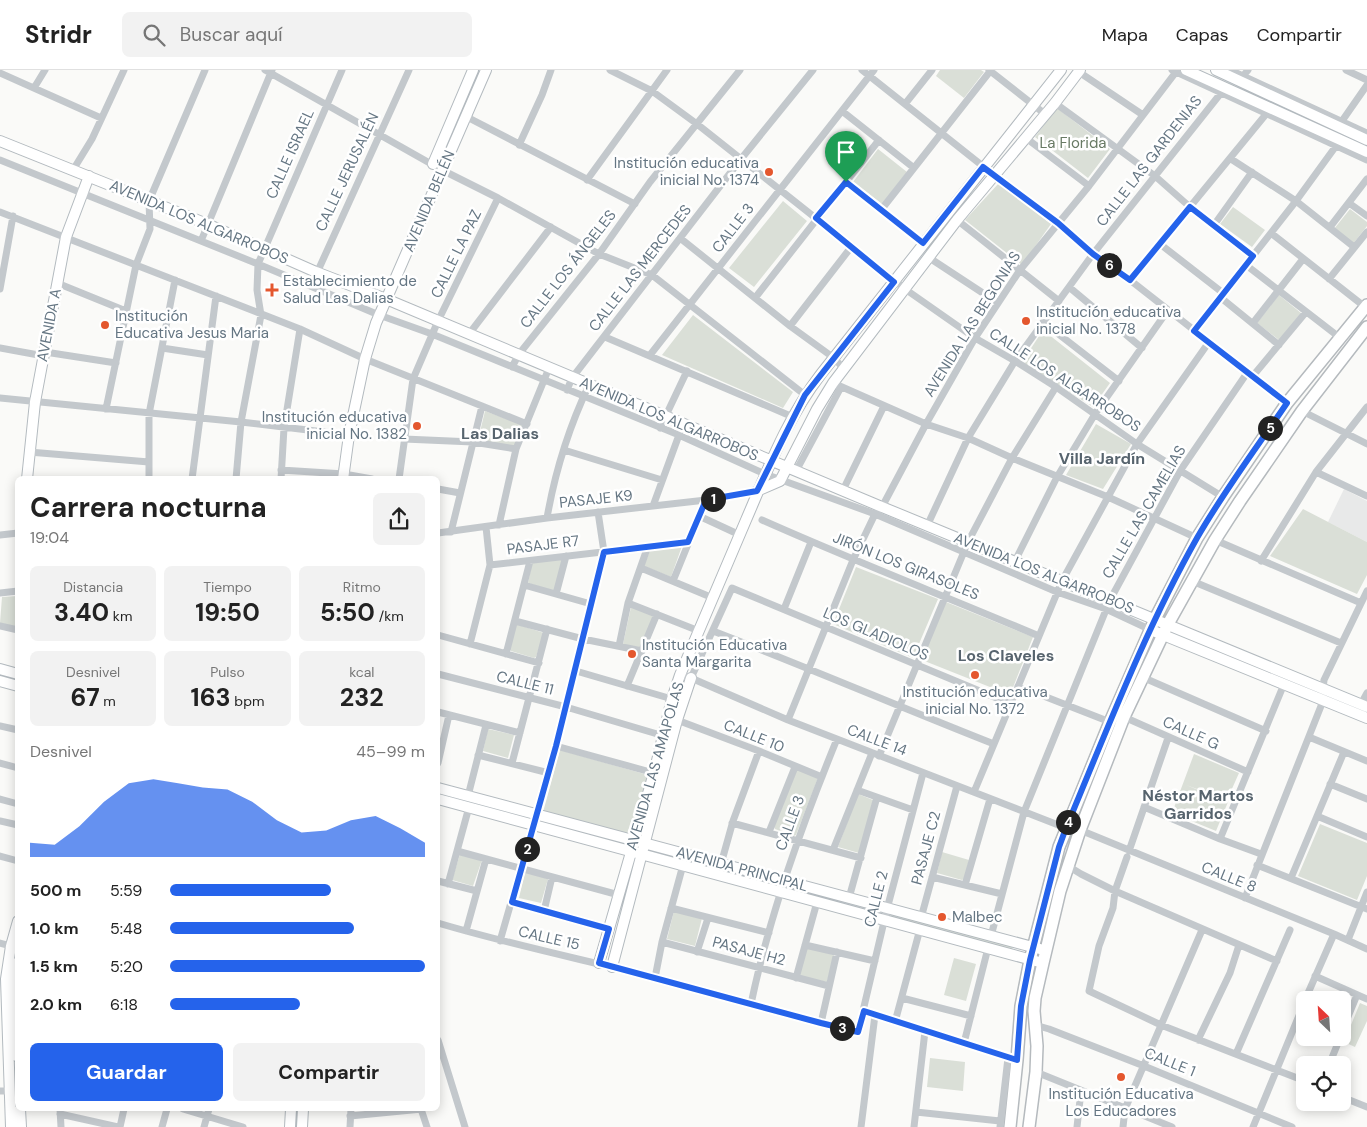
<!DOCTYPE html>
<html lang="es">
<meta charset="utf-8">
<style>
body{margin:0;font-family:"DM Sans",sans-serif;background:#f2f2f2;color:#222;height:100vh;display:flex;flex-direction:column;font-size:19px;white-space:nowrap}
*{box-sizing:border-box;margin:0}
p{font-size:16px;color:#767676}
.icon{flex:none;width:28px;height:28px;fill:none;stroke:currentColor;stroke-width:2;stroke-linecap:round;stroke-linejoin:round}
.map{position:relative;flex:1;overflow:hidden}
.sheet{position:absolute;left:15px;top:406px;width:425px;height:635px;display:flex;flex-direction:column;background:#fff;border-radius:8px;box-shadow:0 2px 12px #0003}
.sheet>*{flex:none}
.needle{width:32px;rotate:335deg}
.fabs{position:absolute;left:1296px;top:921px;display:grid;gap:10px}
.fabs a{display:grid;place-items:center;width:55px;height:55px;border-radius:8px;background:#fff;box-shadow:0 2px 12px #0003;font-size:25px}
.pin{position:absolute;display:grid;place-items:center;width:42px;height:42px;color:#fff;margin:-51px -21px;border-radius:50% 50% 50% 0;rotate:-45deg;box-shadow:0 0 5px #0007}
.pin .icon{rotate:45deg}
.km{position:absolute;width:25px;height:25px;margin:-12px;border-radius:50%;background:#222;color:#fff;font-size:14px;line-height:25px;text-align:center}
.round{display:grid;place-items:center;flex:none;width:52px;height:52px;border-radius:8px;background:#f2f2f2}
.summary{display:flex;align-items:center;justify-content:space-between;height:85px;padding:0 15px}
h1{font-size:28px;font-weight:700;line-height:38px}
.metrics{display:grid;grid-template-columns:repeat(3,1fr);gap:8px;height:85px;padding:5px 15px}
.metrics div{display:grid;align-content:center;border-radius:8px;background:#f2f2f2;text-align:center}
.metrics b{font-size:25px;font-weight:700}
.metrics small{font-size:14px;font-weight:400}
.metrics p{font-size:14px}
.chart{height:140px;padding:10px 15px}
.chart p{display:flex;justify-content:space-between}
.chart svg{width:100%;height:90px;margin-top:5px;fill:#2563eb;opacity:.7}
.action{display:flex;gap:10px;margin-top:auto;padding:10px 15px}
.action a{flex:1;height:58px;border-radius:8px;background:#2563eb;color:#fff;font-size:20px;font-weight:700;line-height:58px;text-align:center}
.action a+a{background:#f2f2f2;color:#222}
ul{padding:0 15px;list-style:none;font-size:16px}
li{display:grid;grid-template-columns:80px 60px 1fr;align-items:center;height:38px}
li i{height:12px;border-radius:6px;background:#2563eb}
header{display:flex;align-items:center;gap:30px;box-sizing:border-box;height:70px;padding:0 25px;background:#fff;border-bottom:1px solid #e0e0e0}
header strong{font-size:24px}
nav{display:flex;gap:28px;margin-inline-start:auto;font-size:18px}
.search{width:350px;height:45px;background:#f2f2f2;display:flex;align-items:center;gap:12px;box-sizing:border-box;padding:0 18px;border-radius:8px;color:#767676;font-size:19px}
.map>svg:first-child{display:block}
.built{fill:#e8e9e9}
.green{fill:#dadfd7}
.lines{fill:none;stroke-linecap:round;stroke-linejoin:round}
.secondary-casing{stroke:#b3babf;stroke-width:12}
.primary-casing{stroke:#b5babe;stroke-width:14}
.street{stroke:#c3c8cc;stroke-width:7}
.secondary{stroke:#fff;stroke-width:10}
.primary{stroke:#fff;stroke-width:11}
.route-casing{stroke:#fff;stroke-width:10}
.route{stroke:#2563eb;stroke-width:6}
.poi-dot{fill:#e4572e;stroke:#fff;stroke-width:2}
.labels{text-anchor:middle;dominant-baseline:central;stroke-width:5;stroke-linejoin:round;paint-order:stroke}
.park-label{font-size:15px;fill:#687a64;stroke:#fff}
.street-label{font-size:15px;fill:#657683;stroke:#fff}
.poi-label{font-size:15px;fill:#657683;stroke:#fff;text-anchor:start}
.neighbourhood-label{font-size:16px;font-weight:bold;fill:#57646e;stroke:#fff}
</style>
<header>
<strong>Stridr</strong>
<div class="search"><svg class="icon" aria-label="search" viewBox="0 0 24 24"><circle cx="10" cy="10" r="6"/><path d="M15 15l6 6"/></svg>Buscar aquí</div>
<nav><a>Mapa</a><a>Capas</a><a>Compartir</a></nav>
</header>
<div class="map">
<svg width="1367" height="1057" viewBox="0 0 1367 1057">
<rect width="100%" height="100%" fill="#fafaf8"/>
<path class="built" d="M1344,419L1367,431V472L1328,452Z"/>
<path class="green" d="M940,0H981L984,2L964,28L936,6Z
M1057,38L1110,79L1088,108L1035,67Z
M878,79L907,102L882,134L853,112Z
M999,113L1051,154L1022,195L965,150Z
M783,131L807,151L754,217L729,198Z
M1233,137L1265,160L1252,177L1220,154Z
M1350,139L1367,152V156L1353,174L1334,159Z
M1279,225L1301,243L1279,270L1257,253Z
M693,245L793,322L783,338L662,285Z
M1043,260L1110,313L1093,337L1022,292Z
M485,341L523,355L514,377L478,370Z
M1096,354L1131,374L1103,419L1066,405Z
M1303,439L1367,472V505L1357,524L1270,486Z
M682,476L671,507L644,496L651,478Z
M561,489L562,491L554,521L528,513L532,493Z
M856,497L938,529L913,588L833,554Z
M17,526V558L0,553L2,527Z
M946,532L1033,567L1010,625L922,590Z
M631,537L655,546L641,579L623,574Z
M516,554L544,563L536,587L534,588L511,581L509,578Z
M488,659L514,665L508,688L483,681Z
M560,680L648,705L630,768L542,746Z
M1194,684L1239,703L1227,730L1186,715L1228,732L1216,761L1172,743Z
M797,699L818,708L796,765L794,766L775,759L774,757Z
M858,724L873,730L859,783L838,777Z
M1320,754L1367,773V806L1357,830L1298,806Z
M942,782L969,790L964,809L962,810L937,803Z
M460,784L482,790L473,816L452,810Z
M525,802L548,809L541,833L519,828Z
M674,841L702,848L695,876L667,869Z
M892,844L1013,876L1012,880L890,848Z
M806,877L834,885L827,912L798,906Z
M954,888L976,894L966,931L944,925Z
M1360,933L1367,936V951L1355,977L1344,972Z
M930,988L965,992L963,1021L927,1017Z"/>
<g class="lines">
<defs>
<path id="secondary" d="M1186,0L1367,82
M1216,0L1367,70
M0,71L207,154L316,202L386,229L882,437L1367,637
M433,94L473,0
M27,409L35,332L66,167L89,106
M343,409L349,365L365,289L376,253L486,0
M757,421L780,411L817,339L833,313L957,150L1055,33L1080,0
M1151,560L1367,648
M0,599L18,604
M0,611L18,616
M438,718L1040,879
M438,729L1043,893
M18,892L13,911L18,987
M599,893L654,703L672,629L680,605C702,553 724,502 746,450C768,399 787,348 821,304L1061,0
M612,897L677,650L691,608
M20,1039L21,1057
M11,1057L6,909L11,876L18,851
M290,1057L291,1039
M302,1057L303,1039"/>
<path id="primary" d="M1010,1057L1017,990L1021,936L1030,890L1059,777L1110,652L1155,549L1197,468L1223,427L1287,333L1367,235
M1029,1057L1036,1002L1037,976L1034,941L1035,928L1043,893L1060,821L1080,760L1124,647L1168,554L1215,470L1240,431L1302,341L1367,257"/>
</defs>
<use href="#secondary" class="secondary-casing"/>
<use href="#primary" class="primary-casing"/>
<path class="street" d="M265,0L442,100L498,128L599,184L652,205L805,325
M610,0L652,21L697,54L905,219L975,268L1015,291L1056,317L1137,374L1223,427
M862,0L994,105L1058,153L1093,184L1130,210L1287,333
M989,0L1045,44
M1172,0L1367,90
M1230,0L1367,63
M1346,0L1367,10
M1079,2L1143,45
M0,3L101,48
M1243,6L1248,0
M34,18L45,0
M1055,33L1155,106L1190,137L1253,186
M905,34L932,0
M842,41L914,98
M465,46L635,134
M1342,51L1367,15
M1026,68L1089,116
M519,75L542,25L551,0
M1231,89L1296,131L1354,177
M0,90L258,194L379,245L432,264L679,365L765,404L875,444L1057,522L1106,539L1151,560
M73,100L92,69L124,0
M587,110L667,0
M846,112L923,173
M1349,133L1367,146
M881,140L991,0
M0,142L300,259L365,289L527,354
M957,150L1059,231
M1214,155L1252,102
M1330,157L1367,109
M1271,163L1365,237
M680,168L790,256L834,288L844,299
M201,171L272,0
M1160,174L1223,223
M928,187L998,233
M1246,195L1339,267
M1329,209L1367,162
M1130,210L1267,43
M57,213L126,241
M311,216L409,0
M1069,217L1142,278
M0,219L13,146
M1220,227L1279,275
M755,228L879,70
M1043,252L1119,311
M1253,253L1303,189
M790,256L852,176
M1194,261L1296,131L1336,76
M469,264L551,157
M605,267L793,347
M0,278L44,286
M162,278L208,285
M45,282L116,293
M650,285L874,0
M512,297L519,284L599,184L650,112L740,0
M1252,307L1306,242
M833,313L926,354L968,368L1012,388L1108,427L1197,468
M567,320L572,308L741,89L813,0
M0,328L241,352L349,365
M106,339L136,195L150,159L149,131L205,0
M1302,341L1367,374
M660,358L687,301
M404,369L473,372L516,379
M564,380L662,410
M29,382L149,392
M281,400L344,404L372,409
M796,401L841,317
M1316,402L1367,426
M149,409V344L175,210
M192,409L216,226
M236,409L241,352L261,245L257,220L258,194L342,0
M281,409L284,358L300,259
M399,409L413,309L438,251L498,128
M438,419L460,423
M843,420L884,336
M653,436L683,354
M699,446L740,465
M547,448C555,402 569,357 589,315
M762,450C854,491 947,527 1039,566
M499,455L516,379L549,298
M927,456L968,368L1015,291L1093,184L1221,23
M451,462L482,336
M438,463L547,448L706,430L757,421
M0,465L18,463
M1215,470L1361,533
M1015,491L1057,407L1095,344L1168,240
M1261,491L1316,402L1367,337
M490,495L688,472
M641,498L713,528
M673,511L706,430
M1192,511L1341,573
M524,515L591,534
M0,523L18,521
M556,524L566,486
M628,533L699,561
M784,539L811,472
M515,551L583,569L642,581
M0,556L18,560
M713,561C807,597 900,637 994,674
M438,565L539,593
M470,574L490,495L486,457
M619,576L628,533L648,476
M506,584L530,491
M576,601L672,629
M438,604L566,637L664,666
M680,605L691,608L788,650L1066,758
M1142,607L1266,661
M691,608L732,518L1011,634
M627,616L657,544
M1018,616L1110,652
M1361,634L1367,623
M438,642L520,663
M1124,647L1248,702
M677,650L759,681L822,707
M788,650L853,490L875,444L882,437L926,354L975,268L1020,200L1089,116L1176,2
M0,656L18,660
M1309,667L1367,691
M556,676L654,703
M478,685L549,703
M879,686L968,472L1012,388L1056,317
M0,693L18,698
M438,693L449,645
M512,693L547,559
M1330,714L1367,729
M857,720L913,740
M974,722L1062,511L1137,374L1209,272
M468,726L486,655
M0,729L18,734
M1144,737L1220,769L1261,784
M1317,746L1367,767
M0,751L18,755
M732,753L861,788
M1080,760L1334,864L1367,879
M769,762L795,697
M1220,769L1284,614
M833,780L872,683
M457,781L619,825
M1129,781L1168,668
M0,786L18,791
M1127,787L1115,821L1113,838L1099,876L1089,921L1161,955L1305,1011
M721,794L733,751L759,681
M1257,795L1367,839
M1068,796L1081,804L1115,821L1277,891
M932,807L1002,824
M1291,808L1344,682
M438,811L477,821
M448,814L469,737
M965,815L990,729
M849,828L877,727
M1245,828L1321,636L1324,610L1367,521
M512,832L609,859
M671,838L769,863
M544,841L552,807
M921,848L957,716
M438,853C508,874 581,889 652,907C721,925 789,946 858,962L887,839L923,703
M466,861L486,789
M991,866L1024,742L1110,530L1180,401L1247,303
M1348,870L1367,822
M500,871L556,676L604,482L598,442
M662,872L829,916
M0,873L18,878
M805,875L875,891
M697,882L708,848
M1315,906L1367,929
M655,908L662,872L683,795
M796,908L817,832
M902,928L971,946
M1305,930L1334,864
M751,934C770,843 802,755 837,669
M864,941L1017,990
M895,952L920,859
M821,953L837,882
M1035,955L1049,959L1144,996L1292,1057
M1342,961L1357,925
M438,970L465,1057
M1198,970L1230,903L1239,875
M964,973L988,878
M1236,984L1290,860
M1329,995L1340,968
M1036,1002L1172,1057
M0,1021H9
M1342,1027L1367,1037
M60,1039L61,1057
M183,1039L243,1057
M421,1039L427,1057
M916,1042L1000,1051
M60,1044L118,1057
M350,1046L422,1039
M120,1057L124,1039
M162,1057L167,1039
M204,1057L209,1039
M350,1057L351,1039
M861,1057L875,945
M914,1057L925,961
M1000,1057L1008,988
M1077,1057L1081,1021
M1123,1057L1125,1039L1202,860
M1253,1057L1305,931"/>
<use href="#secondary" class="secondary"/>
<use href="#primary" class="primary"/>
</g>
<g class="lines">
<defs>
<path id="route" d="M983,97L1058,153L1093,184L1130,210L1190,137L1253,186L1194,261L1287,333C1257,377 1224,421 1197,468C1145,560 1107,660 1066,758L1059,777L1030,890L1021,936L1017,990L864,941L858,962L821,953L599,893L609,859L512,832L556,676L604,482L688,472L706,430L757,421L805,325L894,212L816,148L846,112L923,173Z"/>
</defs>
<use href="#route" class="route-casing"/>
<use href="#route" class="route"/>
</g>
<g class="poi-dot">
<circle cx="769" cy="102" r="5"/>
<path d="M269.5 212.5h5v5h5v5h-5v5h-5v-5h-5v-5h5z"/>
<circle cx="1026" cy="251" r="5"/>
<circle cx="105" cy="255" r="5"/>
<circle cx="417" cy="356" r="5"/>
<circle cx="632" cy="584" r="5"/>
<circle cx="975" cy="605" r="5"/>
<circle cx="942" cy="847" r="5"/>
<circle cx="1121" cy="1007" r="5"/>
</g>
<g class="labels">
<g class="park-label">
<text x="1073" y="73">La Florida</text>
</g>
<g class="street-label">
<text transform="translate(290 84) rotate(-66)">CALLE ISRAEL</text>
<text transform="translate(1149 91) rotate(-52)">CALLE LAS GARDENIAS</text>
<text transform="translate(347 102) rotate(-65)">CALLE JERUSALÉN</text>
<text transform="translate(429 131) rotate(-67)">AVENIDA BELÉN</text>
<text transform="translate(199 152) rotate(23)">AVENIDA LOS ALGARROBOS</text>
<text transform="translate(733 158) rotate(-52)">CALLE 3</text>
<text transform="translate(456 184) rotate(-64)">CALLE LA PAZ</text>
<text transform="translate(640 198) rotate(-52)">CALLE LAS MERCEDES</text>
<text transform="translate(568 199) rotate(-52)">CALLE LOS ÁNGELES</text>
<text transform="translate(972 254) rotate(-58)">AVENIDA LAS BEGONIAS</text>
<text transform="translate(49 255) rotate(-79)">AVENIDA A</text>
<text transform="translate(1065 310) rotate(33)">CALLE LOS ALGARROBOS</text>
<text transform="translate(669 349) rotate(23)">AVENIDA LOS ALGARROBOS</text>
<text transform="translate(596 429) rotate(-6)">PASAJE K9</text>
<text transform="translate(1144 442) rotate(-60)">CALLE LAS CAMELIAS</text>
<text transform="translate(543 475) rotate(-7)">PASAJE R7</text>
<text transform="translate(906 496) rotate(22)">JIRÓN LOS GIRASOLES</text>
<text transform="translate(1044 503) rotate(22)">AVENIDA LOS ALGARROBOS</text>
<text transform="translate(876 564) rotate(23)">LOS GLADIOLOS</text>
<text transform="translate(525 613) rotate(14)">CALLE 11</text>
<text transform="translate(1191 663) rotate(24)">CALLE G</text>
<text transform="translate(754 666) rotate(22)">CALLE 10</text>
<text transform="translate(877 670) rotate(21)">CALLE 14</text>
<text transform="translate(655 696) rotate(-74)">AVENIDA LAS AMAPOLAS</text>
<text transform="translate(790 753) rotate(-70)">CALLE 3</text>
<text transform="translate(926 778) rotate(-75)">PASAJE C2</text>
<text transform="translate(742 799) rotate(15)">AVENIDA PRINCIPAL</text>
<text transform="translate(1229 807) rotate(22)">CALLE 8</text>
<text transform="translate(876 829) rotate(-76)">CALLE 2</text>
<text transform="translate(549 868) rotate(13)">CALLE 15</text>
<text transform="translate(749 881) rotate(15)">PASAJE H2</text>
<text transform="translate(1170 992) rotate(22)">CALLE 1</text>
</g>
<g class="poi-label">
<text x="759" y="93" text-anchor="end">Institución educativa<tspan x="759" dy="17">inicial No. 1374</tspan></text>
<text x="283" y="211">Establecimiento de<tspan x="283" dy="17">Salud Las Dalias</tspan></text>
<text x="1036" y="242">Institución educativa<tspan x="1036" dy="17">inicial No. 1378</tspan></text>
<text x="115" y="246">Institución<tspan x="115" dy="17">Educativa Jesus Maria</tspan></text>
<text x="407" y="347" text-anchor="end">Institución educativa<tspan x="407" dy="17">inicial No. 1382</tspan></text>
<text x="642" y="575">Institución Educativa<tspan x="642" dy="17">Santa Margarita</tspan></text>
<text x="975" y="622" text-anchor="middle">Institución educativa<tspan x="975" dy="17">inicial No. 1372</tspan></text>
<text x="952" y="847">Malbec</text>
<text x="1121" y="1024" text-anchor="middle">Institución Educativa<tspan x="1121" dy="17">Los Educadores</tspan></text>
</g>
<g class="neighbourhood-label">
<text x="500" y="363">Las Dalias</text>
<text x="1102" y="388">Villa Jardín</text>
<text x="1006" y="585">Los Claveles</text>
<text x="1198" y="725">Néstor Martos<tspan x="1198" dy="18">Garridos</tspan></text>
</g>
</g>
</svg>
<div class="fabs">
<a><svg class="needle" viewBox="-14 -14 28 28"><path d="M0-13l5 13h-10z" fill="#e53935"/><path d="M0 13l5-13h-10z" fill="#767676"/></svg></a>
<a><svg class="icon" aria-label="locate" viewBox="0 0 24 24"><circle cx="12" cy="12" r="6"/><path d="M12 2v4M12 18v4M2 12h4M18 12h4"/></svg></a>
</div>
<div class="pin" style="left:846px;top:112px;background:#1e9e55"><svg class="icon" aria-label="arrive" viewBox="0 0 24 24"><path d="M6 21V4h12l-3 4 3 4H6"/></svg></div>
<b class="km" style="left:713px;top:429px">1</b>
<b class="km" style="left:527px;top:779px">2</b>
<b class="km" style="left:842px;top:958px">3</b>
<b class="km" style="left:1068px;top:752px">4</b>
<b class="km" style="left:1270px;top:358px">5</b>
<b class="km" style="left:1109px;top:195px">6</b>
<section class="sheet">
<div class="summary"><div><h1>Carrera nocturna</h1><p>19:04</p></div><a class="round"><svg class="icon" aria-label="share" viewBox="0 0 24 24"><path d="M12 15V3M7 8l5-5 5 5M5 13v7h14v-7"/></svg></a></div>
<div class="metrics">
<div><p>Distancia</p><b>3.40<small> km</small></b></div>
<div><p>Tiempo</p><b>19:50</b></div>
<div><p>Ritmo</p><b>5:50<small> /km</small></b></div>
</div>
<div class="metrics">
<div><p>Desnivel</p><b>67<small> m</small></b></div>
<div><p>Pulso</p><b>163<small> bpm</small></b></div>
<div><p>kcal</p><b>232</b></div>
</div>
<div class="chart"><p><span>Desnivel</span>45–99 m</p>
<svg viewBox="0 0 160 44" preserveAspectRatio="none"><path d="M0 44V37L10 38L20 29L30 17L40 8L50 6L60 8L70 10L80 11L90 17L100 26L110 32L120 31L130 26L140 24L150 30L160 37V44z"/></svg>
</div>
<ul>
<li><b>500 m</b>5:59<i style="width:63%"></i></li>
<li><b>1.0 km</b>5:48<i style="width:72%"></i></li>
<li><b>1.5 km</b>5:20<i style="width:100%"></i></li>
<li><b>2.0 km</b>6:18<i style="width:51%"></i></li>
</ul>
<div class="action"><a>Guardar</a><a>Compartir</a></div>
</section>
</div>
